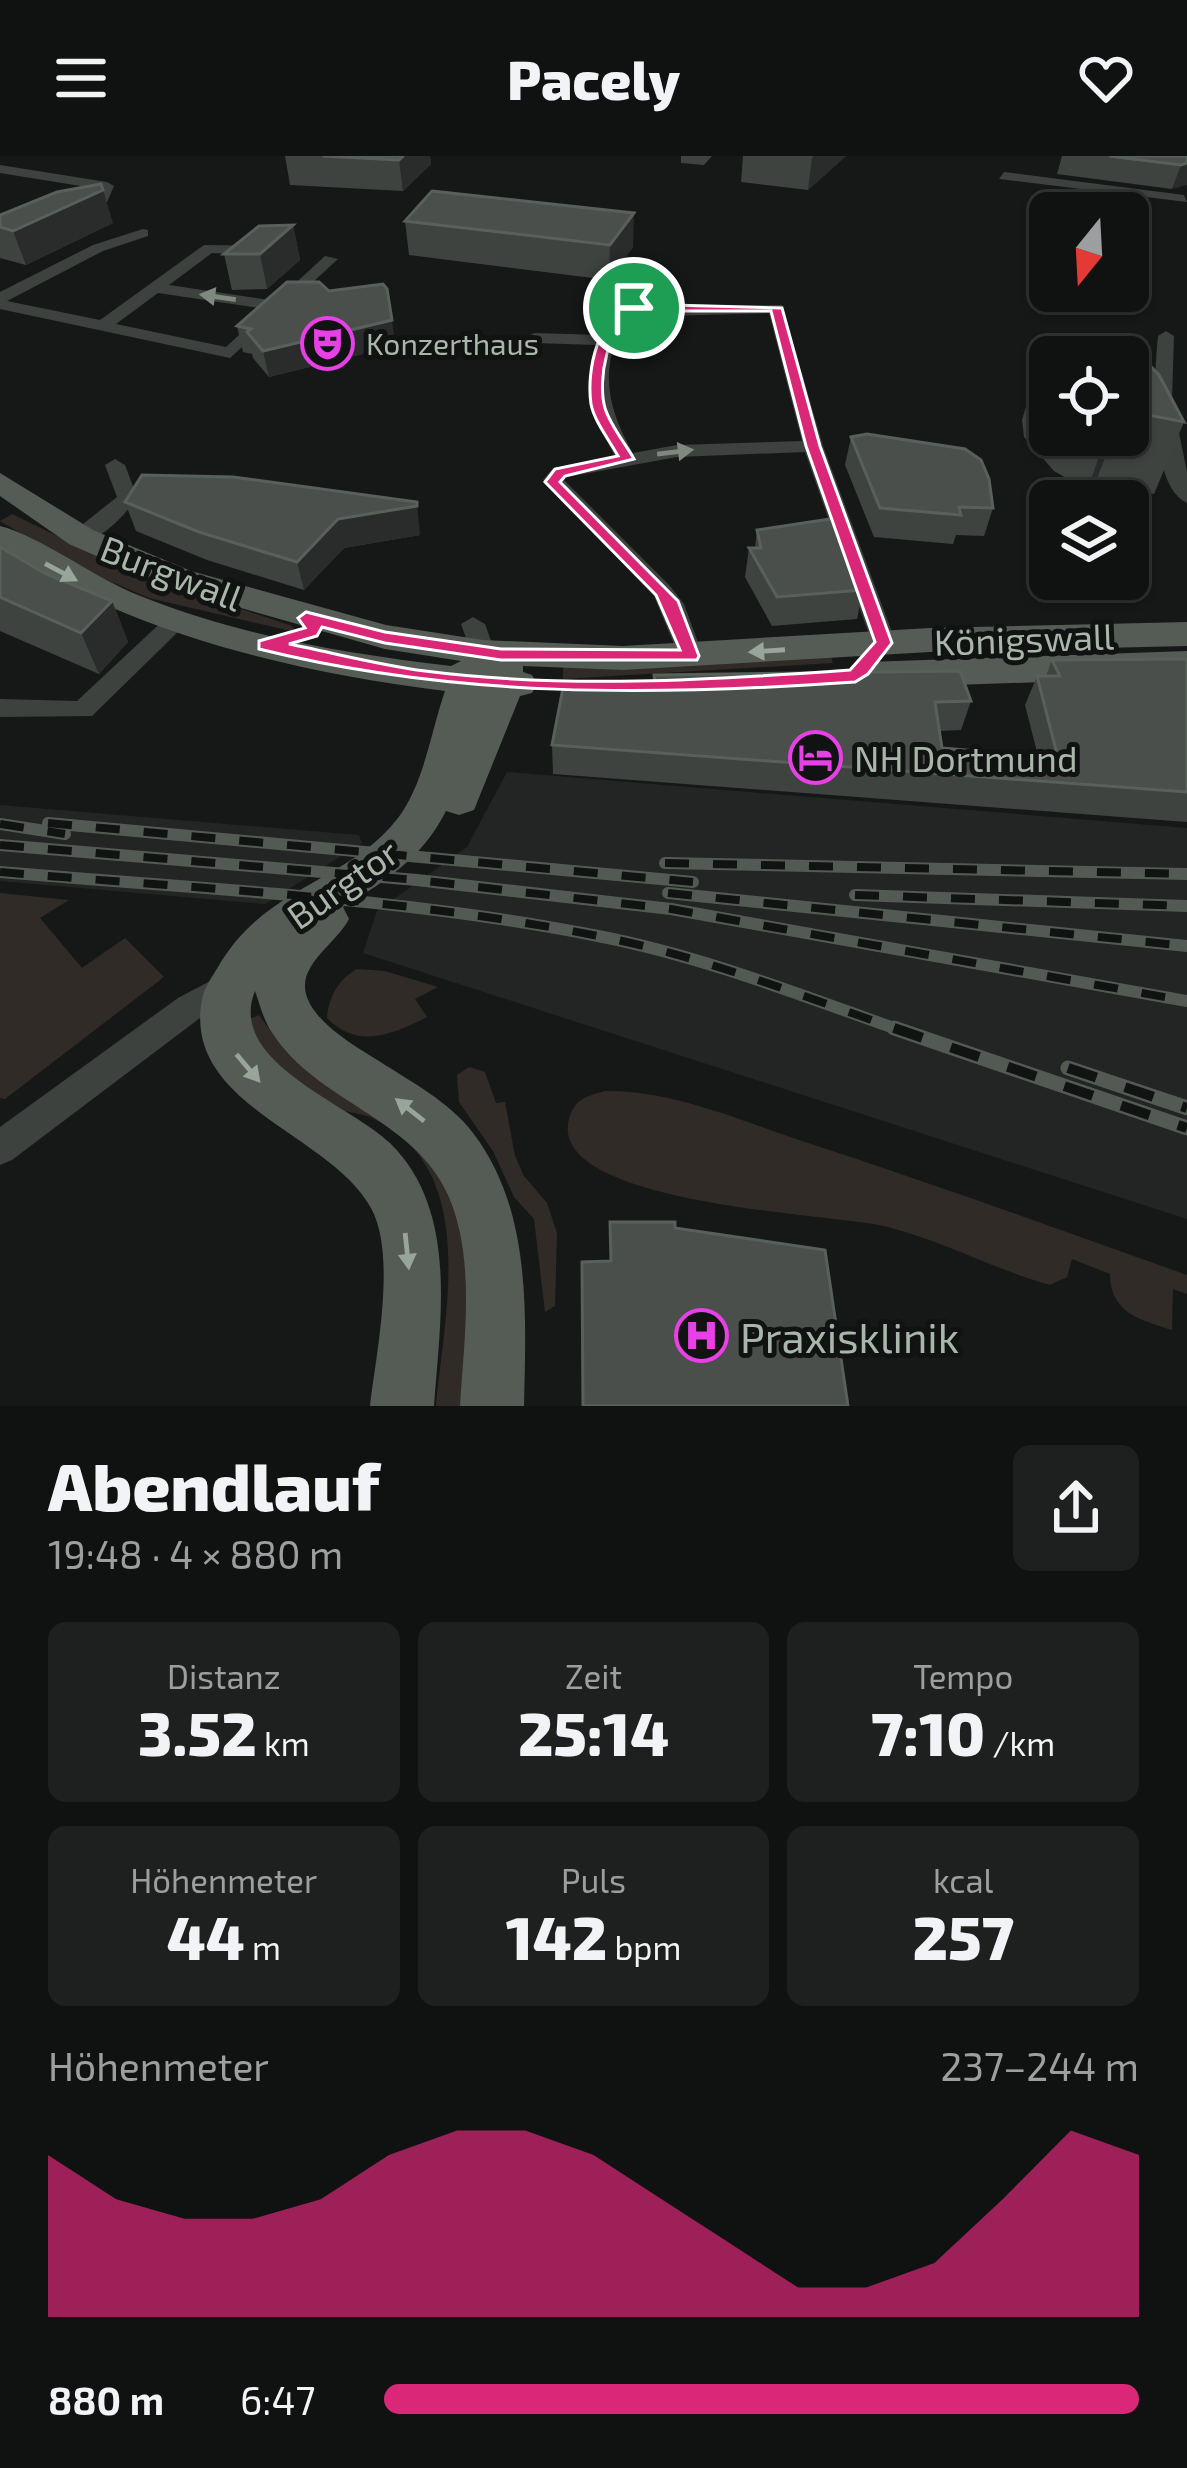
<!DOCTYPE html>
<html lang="de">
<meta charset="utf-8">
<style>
body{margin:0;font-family:"Exo 2",sans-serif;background:#1e201f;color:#f1f3f6;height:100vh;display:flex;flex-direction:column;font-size:45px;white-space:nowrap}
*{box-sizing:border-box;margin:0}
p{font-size:39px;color:#9c9e9f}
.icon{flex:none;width:66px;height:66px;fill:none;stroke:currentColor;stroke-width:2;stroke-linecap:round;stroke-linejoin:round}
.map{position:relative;height:1250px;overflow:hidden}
.sheet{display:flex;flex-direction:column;background:#101211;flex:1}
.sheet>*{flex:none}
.needle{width:78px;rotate:198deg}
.fabs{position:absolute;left:1029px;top:36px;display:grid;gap:24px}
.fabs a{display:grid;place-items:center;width:120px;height:120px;border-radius:18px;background:#101211;box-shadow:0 3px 9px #0004,0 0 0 3px #303231;font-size:60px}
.pin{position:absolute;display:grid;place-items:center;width:102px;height:102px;color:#fff;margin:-51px;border:6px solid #fff;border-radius:50%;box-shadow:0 3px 12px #0007}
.round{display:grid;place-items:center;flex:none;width:126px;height:126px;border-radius:18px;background:#1e201f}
.head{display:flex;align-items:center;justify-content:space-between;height:204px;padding:0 48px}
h1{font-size:66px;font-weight:800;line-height:90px}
.metrics{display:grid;grid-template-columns:repeat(3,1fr);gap:18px;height:204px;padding:12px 48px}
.metrics div{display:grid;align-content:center;border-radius:18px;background:#1e201f;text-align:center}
.metrics b{font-size:60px;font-weight:800}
.metrics small{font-size:33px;font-weight:400}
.metrics p{font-size:33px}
.chart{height:336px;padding:24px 48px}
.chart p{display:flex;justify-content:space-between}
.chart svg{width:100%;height:216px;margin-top:12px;fill:#db2777;opacity:.7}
ul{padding:0 48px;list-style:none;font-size:39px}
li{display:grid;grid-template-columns:192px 144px 1fr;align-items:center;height:90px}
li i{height:30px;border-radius:15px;background:#db2777}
header{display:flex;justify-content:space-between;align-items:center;height:156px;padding:0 48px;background:#101211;font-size:54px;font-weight:800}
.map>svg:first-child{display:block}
.built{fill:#222523}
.green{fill:#302b27}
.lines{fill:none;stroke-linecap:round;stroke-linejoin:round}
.minor{fill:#3d423e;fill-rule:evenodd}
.primary{fill:#545c55;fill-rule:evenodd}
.rail-far1-casing{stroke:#535a53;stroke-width:12}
.rail-casing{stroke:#535a53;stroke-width:15}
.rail-far1{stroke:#111312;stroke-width:8;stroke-dasharray:24;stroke-linecap:butt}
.rail{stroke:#111312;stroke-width:10;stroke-dasharray:30;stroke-linecap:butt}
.wall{fill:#3e433f;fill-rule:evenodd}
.shaded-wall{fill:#292c2a}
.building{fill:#4a4f4b;stroke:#58605a;stroke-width:3}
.oneway{fill:#7e887f}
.oneway2{fill:#98a599}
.route{fill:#db2777;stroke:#fff;stroke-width:3;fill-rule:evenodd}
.labels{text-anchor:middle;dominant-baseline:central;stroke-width:10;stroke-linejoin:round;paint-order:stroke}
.far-poi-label{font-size:30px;fill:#a9b7aa;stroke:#111312;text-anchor:start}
.street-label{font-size:36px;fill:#a9b7aa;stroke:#111312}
.poi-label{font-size:36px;fill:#a9b7aa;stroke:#111312;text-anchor:start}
.near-poi-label{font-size:42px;fill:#a9b7aa;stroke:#111312;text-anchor:start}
</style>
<header><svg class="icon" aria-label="menu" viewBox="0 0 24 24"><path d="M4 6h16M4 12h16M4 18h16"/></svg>Pacely<svg class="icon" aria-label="heart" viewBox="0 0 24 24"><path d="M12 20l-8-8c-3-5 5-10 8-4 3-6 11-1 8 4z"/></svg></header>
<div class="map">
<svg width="1187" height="1250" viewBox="0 0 1187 1250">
<rect width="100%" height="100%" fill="#161817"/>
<path class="built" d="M507,616L1187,672V1063L363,797L377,755L467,691Z
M0,649L359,679L362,687L265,748L0,725Z"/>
<path class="green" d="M12,358L133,417L292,470L295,476L149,442L79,412L0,365Z
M831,500L833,507L563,523V511Z
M0,737L69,744L40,762L82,812L125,782L164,821L5,943L0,942Z
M357,813L385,815L438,831L415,843L427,861C393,878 358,894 327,862C328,843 339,822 357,813Z
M259,859L284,893L387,960L441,1020L464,1068L474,1250H436C444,1158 481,1012 372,962C361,957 348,957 337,952C288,934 272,906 246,864Z
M469,911L485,916L496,947L505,946L515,1000L524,1020L547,1047L557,1077L555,1150L545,1156L534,1063L514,1041L493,995L459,946L457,919Z
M605,935C671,934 740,964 802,985C931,1027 1059,1073 1187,1119V1138L1173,1133L1172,1174C1141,1164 1110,1157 1110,1118L1072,1103L1067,1121L1050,1129C993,1113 941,1084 884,1070C832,1058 539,1048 570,960C576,942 588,940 605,935Z"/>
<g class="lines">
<path class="minor" d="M0,9L107,26L114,30L107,46L75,62L68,58L70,55L96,41L99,33L0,17Z
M1004,16L1184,39L1187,46L999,23Z
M143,73L148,74V80L103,95L7,145L100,164L204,89L266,90L274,95L266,100L212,97L169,129L276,145L325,100L338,103L230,202L0,153V136L93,89ZM158,137L267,153L226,191L116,168Z
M782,149L823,290L896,487L884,495L872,487L805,296L677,301L567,321L564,324L670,430L684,448L703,500L691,508L679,500L654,440L543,324L553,312L615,300C595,264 582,230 596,189L534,187L525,182L534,177L601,179L617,153L623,151ZM769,157L802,285L677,289L633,297C606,251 598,208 628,161Z
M1166,175L1174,180L1172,243L1187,316V347C1148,330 1154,217 1158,180Z
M115,303L125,309L137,341C125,360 98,389 73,386V376L117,341L105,309Z
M177,457L185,459L189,464L185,469L92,560L0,561V543L77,545L169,459Z
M473,461L485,468L495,496L492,502L483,504L471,496L461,468Z
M231,814L242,817L247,827L242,837L200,862L12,1004L0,1009V971L178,842Z"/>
<path class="primary" d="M0,317L93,374L191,415L386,469L483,484L623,490L930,472L1187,466V490L930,496L623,514L523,510V516L532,519L537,528L532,537L520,540L474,654L459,659L446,655C423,701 386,725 343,751L349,763C337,787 298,808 306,838C314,867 355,890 379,905C411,926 450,946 473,977C532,1054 526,1159 524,1250H460C464,1183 476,1102 448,1039C414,962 317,946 273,878C264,866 260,849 255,835C226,906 350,948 390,987C459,1055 440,1163 434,1250H370C376,1198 397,1099 371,1052C329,976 182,950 202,843C204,832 212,821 218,811C265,729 348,727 398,662C424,628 431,575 445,535C287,515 137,478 0,394V370C37,379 93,420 133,437C235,479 342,497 451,510L461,505L385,493L167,431L69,388L0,340Z
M1187,495V521L868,532L854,528L849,519L854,510L868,506Z"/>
<defs>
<path id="rail-far1" d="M48,667L693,726
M0,668L65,678
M0,689L417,724L671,753L1187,845
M665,707L1187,718
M0,716C199,733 402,741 598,780C702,800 803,840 902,875
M668,737L1187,790
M855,739L1187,750"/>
<path id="rail" d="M894,872L1187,972
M1068,912L1187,952"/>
</defs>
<use href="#rail-far1" class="rail-far1-casing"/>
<use href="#rail" class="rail-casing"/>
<use href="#rail-far1" class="rail-far1"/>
<use href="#rail" class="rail"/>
</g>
<path class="wall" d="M285,0H430L431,8L403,35L290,29Z
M681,0H712L704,9L681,7Z
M743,0H846L808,34L741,26Z
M1062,0H1187L1172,33L1057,18Z
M0,59L113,67L26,109L0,102Z
M405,65L633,91L609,124L409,99Z
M293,69L300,104L267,133L232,134L224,98Z
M237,170L395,190L269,221L253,202L252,198L243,196Z
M1049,182L1130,189L1159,219L1184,266L1154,338L1096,325L1087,334L1054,315L1024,281L1022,264L1043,195ZM1050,201H1128V279H1050Z
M851,281L993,352L984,380L956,379L953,388L874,381L845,309Z
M125,346L420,379L344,392L304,434L207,404L136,375Z
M757,374L863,434L857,463L772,470L745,421L749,392H755Z
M0,391L46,418L112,445L128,486L99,518L0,475Z
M1187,503V666L553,618L552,589L654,528V519L971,545L961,574L939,575L942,592L1038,600L1025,549L1037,520H1046L1052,504Z"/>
<path class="shaded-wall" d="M403,0H430L431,8L403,35L399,4Z
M814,0H846L808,34L812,2Z
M1187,7V29L1172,33L1181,9Z
M103,34L113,67L26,109L13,75Z
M634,57L633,91L609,124L610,89Z
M293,69L300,104L267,133L260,98Z
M392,164L395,190L269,221L263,195Z
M1107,279H1114L1096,325L1087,334Z
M417,346L420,379L344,392L304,434L297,406L338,363Z
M112,445L128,486L99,518L81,477Z"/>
<path class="building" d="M323,0H403L399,4Z
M1109,0H1187V7L1181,9Z
M101,28L103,34L13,75L0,71V59L57,36Z
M432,35L634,57L610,89L405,65Z
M293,69L260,98H224L259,70Z
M287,126H319L329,135L383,128L387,133L392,164L263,195L247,176L251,173L237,170Z
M1049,182L1130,189L1159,219L1184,266L1128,255V201H1050V216L1045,211L1043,195Z
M867,278L965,293L981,304L989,323L993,352L959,351L961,359L880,352L851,281Z
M142,319L233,321L417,346V350L338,363L297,406L199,376L125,346Z
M837,362L863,434L777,441L749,392H761L757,374Z
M0,391L46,418L112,445L81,477L0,441Z
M1187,503V636L552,589L564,527L655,528L654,519L960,515L971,545L935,546L942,592L1058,602L1037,520H1060L1052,504Z
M610,1066H675V1072L825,1094L848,1250H583L582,1106L611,1105Z"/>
<defs><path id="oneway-solid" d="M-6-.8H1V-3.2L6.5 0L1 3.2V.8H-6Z" transform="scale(3)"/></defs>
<g class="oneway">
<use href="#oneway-solid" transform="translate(218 141) rotate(-172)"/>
<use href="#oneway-solid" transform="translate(675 296) rotate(-7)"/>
</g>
<g class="oneway2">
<use href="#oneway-solid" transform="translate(61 416) rotate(28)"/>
<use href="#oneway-solid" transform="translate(767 495) rotate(176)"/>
<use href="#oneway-solid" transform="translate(248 912) rotate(50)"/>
<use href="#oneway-solid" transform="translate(410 954) rotate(-142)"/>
<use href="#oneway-solid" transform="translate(407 1095) rotate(84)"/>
</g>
<path class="route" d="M634,148L782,152L820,290L892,487L868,518L855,526C654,540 456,542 259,493V485L305,472L298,462L306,456L385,476L501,493L680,494L656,439L545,326L555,313L618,300C610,285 594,265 591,248C586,214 598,159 634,148ZM635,155H771L806,290L875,486L850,514C710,524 565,533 425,515C379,509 334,497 289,488L317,480L322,471L385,487L501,504H697L699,500L678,445L560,326L565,320L634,303C625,287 610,269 605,252C597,224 608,168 635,155Z"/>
<defs>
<symbol id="theatre-ring" viewBox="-11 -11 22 22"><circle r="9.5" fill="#111312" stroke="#e83fe6" stroke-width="1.5"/><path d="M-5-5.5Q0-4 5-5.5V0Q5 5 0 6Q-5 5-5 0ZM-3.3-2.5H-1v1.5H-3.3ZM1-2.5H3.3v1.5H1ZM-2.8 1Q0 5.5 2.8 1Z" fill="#e83fe6"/></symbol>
<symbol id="hotel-ring" viewBox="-11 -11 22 22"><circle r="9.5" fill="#111312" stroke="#e83fe6" stroke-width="1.5"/><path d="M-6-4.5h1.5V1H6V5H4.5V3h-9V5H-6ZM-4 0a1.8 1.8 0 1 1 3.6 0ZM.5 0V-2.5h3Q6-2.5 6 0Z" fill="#e83fe6"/></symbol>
<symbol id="hospital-ring" viewBox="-11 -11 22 22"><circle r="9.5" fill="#111312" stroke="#e83fe6" stroke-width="1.5"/><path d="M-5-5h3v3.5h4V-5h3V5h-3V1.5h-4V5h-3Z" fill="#e83fe6"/></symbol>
</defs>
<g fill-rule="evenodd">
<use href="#theatre-ring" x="298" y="158" width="59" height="59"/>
<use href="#hotel-ring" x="786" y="572" width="59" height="59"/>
<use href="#hospital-ring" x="672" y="1150" width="59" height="59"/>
</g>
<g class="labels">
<g class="far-poi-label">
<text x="366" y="187">Konzerthaus</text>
</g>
<g class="street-label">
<text transform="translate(172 416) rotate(21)">Burgwall</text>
<text transform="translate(1024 482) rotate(-2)">Königswall</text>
<text transform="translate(342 727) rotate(-35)">Burgtor</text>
</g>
<g class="poi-label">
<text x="854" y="601">NH Dortmund</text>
</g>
<g class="near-poi-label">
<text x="740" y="1180">Praxisklinik</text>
</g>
</g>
</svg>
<div class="fabs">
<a><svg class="needle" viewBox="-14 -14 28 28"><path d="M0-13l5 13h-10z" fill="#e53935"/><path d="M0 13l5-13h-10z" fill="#9c9e9f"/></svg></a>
<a><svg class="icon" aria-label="locate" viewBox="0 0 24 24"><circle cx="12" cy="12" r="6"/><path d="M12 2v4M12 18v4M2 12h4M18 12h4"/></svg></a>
<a><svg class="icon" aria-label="layers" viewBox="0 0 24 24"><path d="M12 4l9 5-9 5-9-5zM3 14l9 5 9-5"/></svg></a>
</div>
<div class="pin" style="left:634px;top:152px;background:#1e9e55"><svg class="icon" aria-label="arrive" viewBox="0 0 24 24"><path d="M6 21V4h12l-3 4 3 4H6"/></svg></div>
</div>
<section class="sheet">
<div class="head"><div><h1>Abendlauf</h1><p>19:48 · 4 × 880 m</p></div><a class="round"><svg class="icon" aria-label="share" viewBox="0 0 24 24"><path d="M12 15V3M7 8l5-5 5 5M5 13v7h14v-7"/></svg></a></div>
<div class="metrics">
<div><p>Distanz</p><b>3.52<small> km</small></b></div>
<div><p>Zeit</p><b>25:14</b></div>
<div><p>Tempo</p><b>7:10<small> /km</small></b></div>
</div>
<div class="metrics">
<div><p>Höhenmeter</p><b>44<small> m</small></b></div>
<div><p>Puls</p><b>142<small> bpm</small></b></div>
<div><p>kcal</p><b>257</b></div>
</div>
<div class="chart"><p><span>Höhenmeter</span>237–244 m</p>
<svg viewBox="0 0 160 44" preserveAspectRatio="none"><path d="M0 44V11L10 20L20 24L30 24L40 20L50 11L60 6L70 6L80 11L90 20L100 29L110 38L120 38L130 33L140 20L150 6L160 11V44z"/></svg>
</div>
<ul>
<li><b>880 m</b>6:47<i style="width:100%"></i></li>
</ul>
</section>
